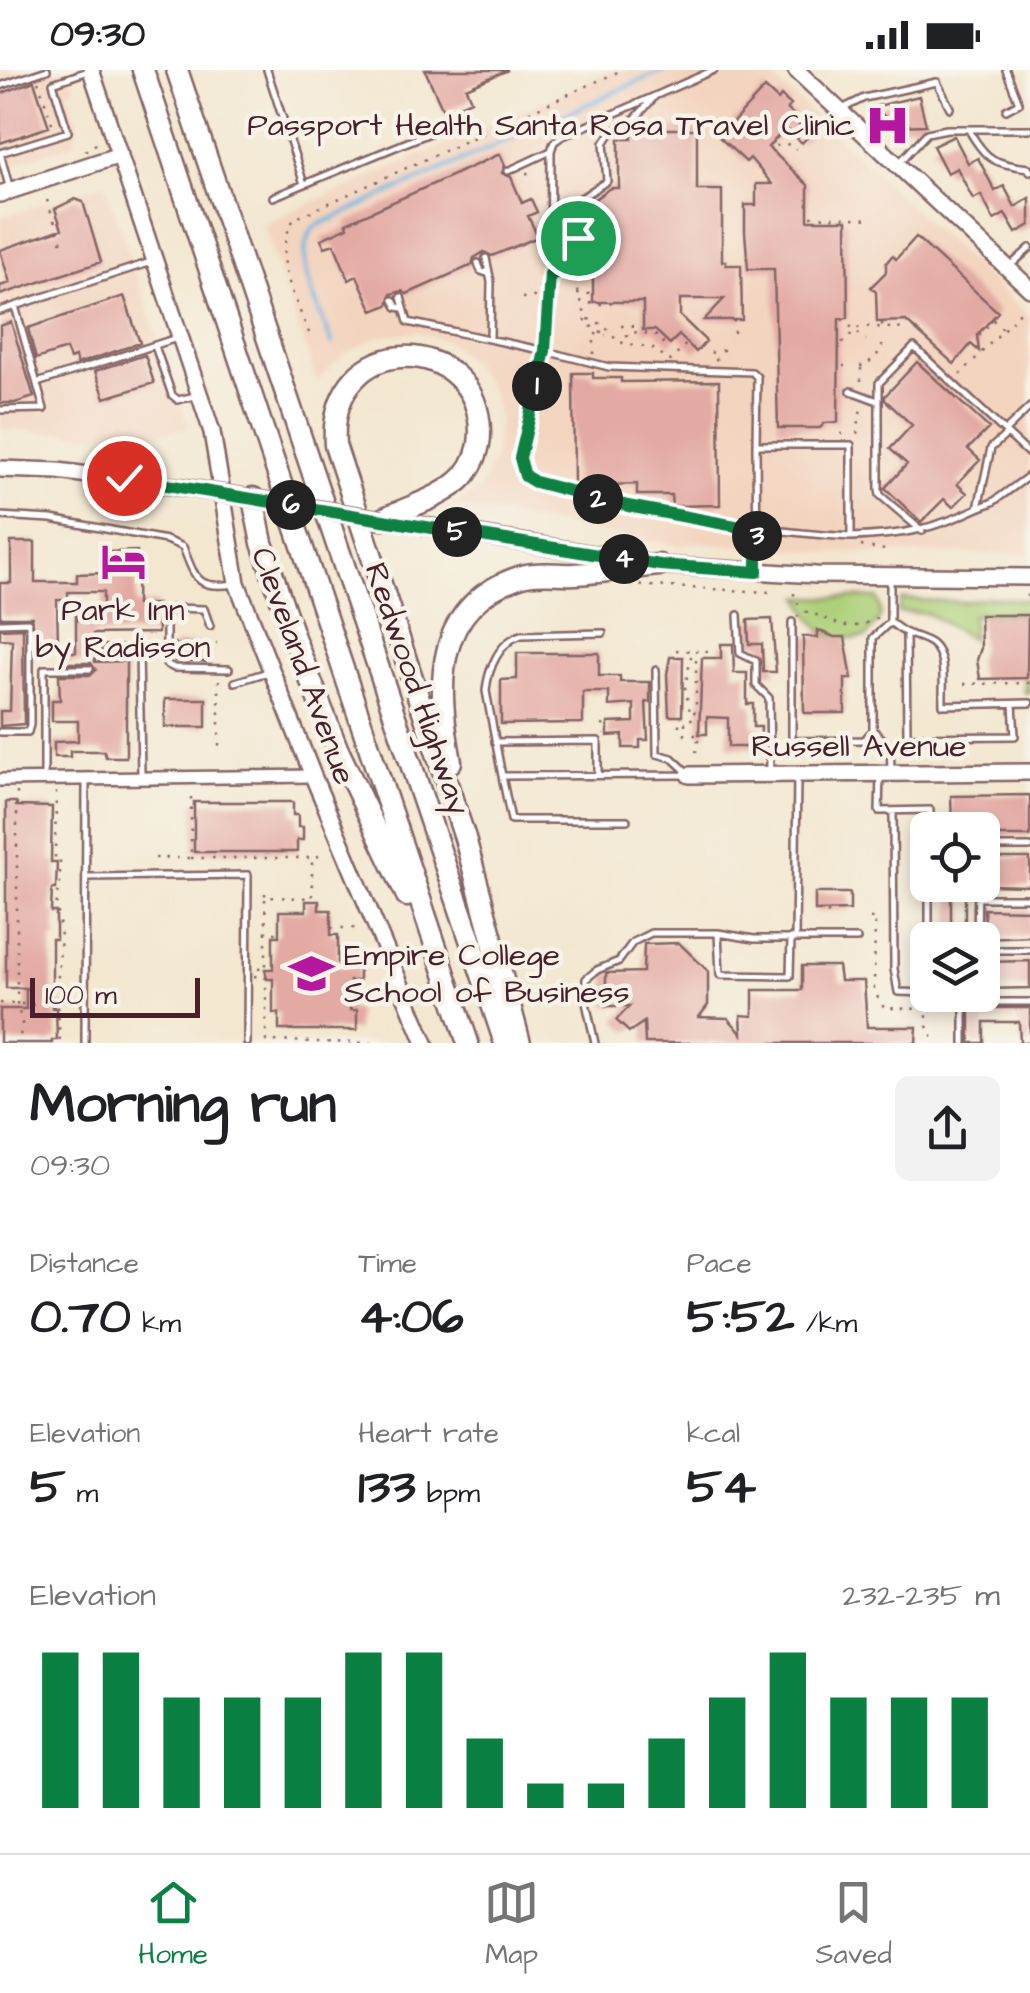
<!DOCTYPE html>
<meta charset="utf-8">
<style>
body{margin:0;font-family:"Architects Daughter",sans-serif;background:#f2f2f2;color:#202124;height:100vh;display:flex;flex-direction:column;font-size:38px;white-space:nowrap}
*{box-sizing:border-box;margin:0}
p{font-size:32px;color:#757577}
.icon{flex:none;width:55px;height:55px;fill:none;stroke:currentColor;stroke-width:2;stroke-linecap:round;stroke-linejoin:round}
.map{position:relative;height:973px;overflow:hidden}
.side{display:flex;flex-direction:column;background:#fff;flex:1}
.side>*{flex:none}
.controls{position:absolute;left:910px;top:742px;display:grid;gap:20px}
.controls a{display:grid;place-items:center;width:90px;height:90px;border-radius:15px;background:#fff;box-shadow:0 5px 15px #0003;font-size:50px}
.scale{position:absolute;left:30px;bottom:25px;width:170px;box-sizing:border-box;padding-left:10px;border:5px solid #4a1f2b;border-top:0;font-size:28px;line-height:35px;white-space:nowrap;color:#4a1f2b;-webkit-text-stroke:8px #f7f3e8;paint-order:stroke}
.pin{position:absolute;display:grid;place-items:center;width:85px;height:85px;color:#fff;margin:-42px;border:5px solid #fff;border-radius:50%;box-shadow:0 2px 10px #0007}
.km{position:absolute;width:50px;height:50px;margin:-25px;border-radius:50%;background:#222;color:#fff;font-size:28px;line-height:50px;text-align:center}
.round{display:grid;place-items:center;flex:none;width:105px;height:105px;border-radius:15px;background:#f2f2f2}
.summary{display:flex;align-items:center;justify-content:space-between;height:170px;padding:0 30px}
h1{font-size:55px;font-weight:700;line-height:75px}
.metrics{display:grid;grid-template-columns:repeat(3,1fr);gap:15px;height:170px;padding:10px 30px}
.metrics div{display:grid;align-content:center}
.metrics b{font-size:50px;font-weight:700}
.metrics small{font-size:28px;font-weight:400}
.metrics p{font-size:28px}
.chart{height:280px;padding:20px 30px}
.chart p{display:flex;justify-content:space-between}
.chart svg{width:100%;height:180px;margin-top:10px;stroke:#0b8043;stroke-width:6}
.status{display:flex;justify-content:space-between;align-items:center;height:70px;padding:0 50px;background:#fff;direction:ltr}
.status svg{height:28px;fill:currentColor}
.dock{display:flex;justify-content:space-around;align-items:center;height:140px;border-top:2px solid #e0e0e0;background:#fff;font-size:28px;color:#757577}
.dock a{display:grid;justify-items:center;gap:5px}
.dock .selected{color:#0b8043}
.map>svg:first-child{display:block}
.built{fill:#f3d4bf}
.green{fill:#add079;stroke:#7c7852;stroke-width:2.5}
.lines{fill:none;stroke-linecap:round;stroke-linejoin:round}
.stream{stroke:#68b3e1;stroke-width:4}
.building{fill:#e3a9a3}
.lane-casing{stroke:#856565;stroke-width:10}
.street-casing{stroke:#856565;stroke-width:16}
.secondary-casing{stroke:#856565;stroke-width:20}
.highway-casing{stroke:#856565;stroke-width:25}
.path{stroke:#856565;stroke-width:2.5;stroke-dasharray:2.5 8;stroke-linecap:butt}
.lane{stroke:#fff;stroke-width:5}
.street{stroke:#fff;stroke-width:11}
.secondary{stroke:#fff;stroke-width:15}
.highway{stroke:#fff;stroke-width:20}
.secondary-bridge-casing{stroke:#856565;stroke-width:20;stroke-linecap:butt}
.secondary-bridge{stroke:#fff;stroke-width:15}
.route-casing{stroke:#fff;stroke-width:20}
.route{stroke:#0b8043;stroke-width:12}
.labels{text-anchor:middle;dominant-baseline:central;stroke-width:9;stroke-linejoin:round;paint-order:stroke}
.poi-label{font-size:32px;fill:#4a1f2b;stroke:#f7f3e8;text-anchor:end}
.street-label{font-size:32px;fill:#4a1f2b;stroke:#f7f3e8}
</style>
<div class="status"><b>09:30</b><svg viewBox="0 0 49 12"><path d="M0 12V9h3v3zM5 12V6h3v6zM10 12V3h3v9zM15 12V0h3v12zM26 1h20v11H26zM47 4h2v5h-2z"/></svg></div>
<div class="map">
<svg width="1030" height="973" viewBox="0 0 1030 973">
<rect width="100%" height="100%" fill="#f7f3e8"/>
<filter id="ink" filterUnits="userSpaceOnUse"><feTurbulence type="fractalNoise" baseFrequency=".01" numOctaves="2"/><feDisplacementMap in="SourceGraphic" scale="20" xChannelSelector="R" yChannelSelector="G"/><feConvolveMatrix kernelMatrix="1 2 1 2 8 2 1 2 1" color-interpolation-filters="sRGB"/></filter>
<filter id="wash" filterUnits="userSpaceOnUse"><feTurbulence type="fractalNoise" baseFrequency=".0048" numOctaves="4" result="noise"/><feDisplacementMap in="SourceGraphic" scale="40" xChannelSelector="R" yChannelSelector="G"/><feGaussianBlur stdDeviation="2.25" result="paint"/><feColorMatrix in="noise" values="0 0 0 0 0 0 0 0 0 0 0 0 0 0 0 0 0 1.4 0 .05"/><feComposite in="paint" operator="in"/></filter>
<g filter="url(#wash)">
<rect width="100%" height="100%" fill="#f3e7d0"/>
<path class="built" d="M0,0H69L75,18L67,21L78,51L73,73L0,99Z
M615,0H765L1030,248V484L835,483L697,472L678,476L453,436L480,421L494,389L499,352L491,319L470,292L449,272L417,262L380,266L344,284L317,311L263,154Z
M105,113L189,358L141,366L0,360V148Z"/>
<path class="green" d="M801,527L877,528C886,553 877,548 867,567C829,573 815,561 801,527Z
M988,527L1030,530V622L1024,623V544L972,545V569L926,543L898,542L902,529L963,532Z"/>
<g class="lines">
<path class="stream" d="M332,273C320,239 290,190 314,157L664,0"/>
</g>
<g id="blocks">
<path class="building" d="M425,0H508L466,18L471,30L444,42Z
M34,11L49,57L0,73V24Z
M765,18L778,30L781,26L791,35L787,39L796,47L794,50L809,65L802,73L786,58L768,77L808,115V150H847L848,248L839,249L838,352L825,353L820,358H778L774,199H748L745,162V135H756V114H772L750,88L746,92L719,67Z
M919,26L926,55L895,56L874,37Z
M632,59H697V120H722V191H726V195H741L742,250H704L724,229H680V246L706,271L696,282L679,265L670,274L655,260H643V232H593V198H598V176H590L589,133L610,118H619V69H632Z
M954,66L968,93L978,88L995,121L1004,116L1015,137L1030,128V155L1016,163L1005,144L994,150L981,125L973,129L957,98L947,103L933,76Z
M500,84L505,95L502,103L511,107L522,133L531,129L537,142L528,146L538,167L492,186L484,182L474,188L472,195L407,224L402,221L391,224L388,235L373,241L357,206L349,210L334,174L325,177L321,169L348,157L346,153Z
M75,129L83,132L101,192L0,225V216L10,213L0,180L62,159L55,139Z
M916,167L998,242L977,265L979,281L971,274L954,294L906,251L877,252L876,222L871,217L886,202V193L892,186L896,189Z
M124,226L140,273L77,294L75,287L70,289L66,279L36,289L28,258Z
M11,252L34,327L15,333H0V256Z
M145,285L154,313L105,328L95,301Z
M917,292L989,358L968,379L980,390L957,414L967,423L953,437L944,429L921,452L885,418L907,394L890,379L912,355L885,330V326Z
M573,303H593V308H621V312L719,311L720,435L672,436L671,425H637V414L574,416Z
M11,472H35V512H77V504L109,503V482L137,481L136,535L157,534L158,563L93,564L95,592L126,591V687H106L104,681H70V687H54V672L78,671V651H52V630H60L59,605H91L96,600L91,593H64V582H76V541L103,540V522H68V530H57L58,575H36L32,547H0V513H11Z
M980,545H1028L1027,608L980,609L977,590L981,578Z
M772,549L776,602H763L762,574H749L748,550Z
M23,558L24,654L0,656V641H10L12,570L0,569V559Z
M818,560L834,567H845L852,609H845V643H804L803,566L818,568Z
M198,574V580H206V592L175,591L174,575Z
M721,574H733L734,603H747V634H753V657H761L760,677H728V648L707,647V664H699L702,588H721Z
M517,583H599V606H620V612H650V632H646L648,670H640V678H623V665L608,666V653L634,652V634L609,636V622H583V653L501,654V610L517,609Z
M670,587H683L682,646H669L667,604Z
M165,629H206V657H165Z
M1030,725V766H982V760H952L951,726Z
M6,732H16V736L52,737L51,792H57L56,819H52L51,842H56V869H52V938H56L57,970H52V973H0V939H26V918H6Z
M194,732H293V745H298V757H303V770H297V782H194Z
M985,788H1030V816L986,815Z
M951,815H965V870H951Z
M815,823H850V840L815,841Z
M306,831H319V840H331V865H338V896H359V911H350V940H357V960H279V943H273V909H267L265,899H273V866H279V841H306Z
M984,839L1030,840V866L986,868Z
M679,873L708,901V935L699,947L728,948L742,964L741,945L753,946V920H802V896H838L840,911H864L867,957H917L916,973H645L644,952L629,962L616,950L630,936H606V903L643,902L644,874Z
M1030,891V918L986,919L985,892Z
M970,938H1030V973H1020L1019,952H984V973H970Z"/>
</g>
</g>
<g filter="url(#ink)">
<use href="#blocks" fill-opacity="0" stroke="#856565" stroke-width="2.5"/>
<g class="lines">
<defs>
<path id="lane" d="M267,0L304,114
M1006,0L1019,33L1006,40
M0,16L47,0
M842,39L864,28L937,12L950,38
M970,62C987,91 994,93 1028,98L1030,101
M901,91L927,63L947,59H1030
M508,101L551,81L554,72L561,67L714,0
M9,116L0,83L68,62L53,13L88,1
M273,127L432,62
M486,188L491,212L490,268
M478,193L481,201L487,203
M1010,196L1030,178
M550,204L561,203L579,189L578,130L607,111L604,73L610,64L636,48L654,27
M401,227L408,252L545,281L550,204L551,81
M393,230L397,237L402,238
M0,241L154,191
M155,276L172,325L178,330L195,326
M545,281L609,297L752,302L757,307L756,375H851V467C744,460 639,441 535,412L525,405L520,388Z
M37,313L177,268
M851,321L878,331
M0,340L44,339L15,236
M1006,360L1030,337
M756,375L757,499
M978,438L993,432L1030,405
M0,446L51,449L166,470L183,477C195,508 197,520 234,514
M922,461L880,425L879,419V313L914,277L1030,385
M851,467C902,465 932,460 978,438L991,378L1007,364
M890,508V552L873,568V660L890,676
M738,545L740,583L756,591V615L769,628L770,701
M792,552V671L864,670L873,660
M890,552C908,566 906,562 925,570C949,579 942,614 943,635L1030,633
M0,553L28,552L30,560V655L28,662H0
M210,556L204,539L173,538L166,546V594L174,598L229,599
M603,563L521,565C499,572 488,599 486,621L502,706L685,705
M906,565L907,667L1015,666L1013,634
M105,579H139L141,705
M656,600L657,684L672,688L687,702
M235,612L268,602
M495,672L598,671V705
M891,698L890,676L907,667
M44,706V599H90
M502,706L511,750H627
M880,706L879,741L930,740V760
M893,741L894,899L898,922L928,923
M982,777H1030
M86,807L248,805L247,973
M978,828H1030
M718,863L720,905L790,906L791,868
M795,868L797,707
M929,870V815
M977,870L978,815
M982,880H1030
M85,973L86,712
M595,973L585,928L586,909L597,900L619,891L633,872L651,863H718L754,869H857
M964,973V932H1030"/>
<path id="street" d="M0,710L313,706"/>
<path id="secondary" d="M91,0L212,362L237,513L313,706L425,973
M796,0L1030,219
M0,124L120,85
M0,399L58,401L188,418
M383,449L659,495L816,505L1030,507
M689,705L1030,702"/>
<path id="highway" d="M143,0L468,973
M177,0L505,973
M253,428L262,473L293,565L337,678L407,826
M382,449C408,437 445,427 464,406C474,394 480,378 480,363C480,262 327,257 335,375L465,768L520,973
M451,692C437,617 431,535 522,506C539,501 558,505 575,504C603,502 631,498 659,495"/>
</defs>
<use href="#lane" class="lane-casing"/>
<use href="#street" class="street-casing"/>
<use href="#secondary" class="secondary-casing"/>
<use href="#highway" class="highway-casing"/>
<path class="path" d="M38,11L53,56
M776,76L790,74L796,79
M85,81L99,72
M526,103L533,104
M47,130L63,176
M811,146L873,149
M575,210L586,248L604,255L618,272L652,278L671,291L687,273
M577,224H590L591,234H611
M522,228L542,226
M586,249L585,253L605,264
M842,249L866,270
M734,250V264
M882,253V261
M621,256H635V260
M309,263C294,225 271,187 294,149L622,0
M979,266L993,250L1003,259
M842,273L860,256L906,259
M633,276L627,265L630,262L654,264L663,272L658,279
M594,284V264L606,265
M717,290L710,283L723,280H718
M843,296H845
M860,296H865L882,280V275
M861,298V312
M960,305L1024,238
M841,364H843
M857,364L861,337
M861,476L885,480V483
M630,515L769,522
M794,523V528L803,540
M1026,525L1030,528
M797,547L804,541C840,551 844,567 880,546
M174,573H217
M676,580L692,581L685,617L692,652H685
M219,610V677
M964,614L1030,613
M693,642H696V581H708
M603,654L604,665
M679,656V652H685V665H699L696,682
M17,722V933L22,953L19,973
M56,722L55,790H60V818L56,828L61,867L57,918L60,973
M155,788H191V724
M191,788H314L323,784
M265,823V827L312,828V791
M265,829L266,863H279
M828,842V848
M870,848H875L874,921L884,938L927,939V956L935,973
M331,858H359
M258,899L266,898V863
M254,906L266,908V971L373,973
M0,933L58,936"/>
<use href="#lane" class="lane"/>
<use href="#street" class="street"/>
<use href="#secondary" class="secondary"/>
<use href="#highway" class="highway"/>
<defs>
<path id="secondary-bridge" d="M188,418L382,449"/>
</defs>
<use href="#secondary-bridge" class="secondary-bridge-casing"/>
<use href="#secondary-bridge" class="secondary-bridge"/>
</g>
</g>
<g class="lines" filter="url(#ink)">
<defs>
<path id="route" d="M124,408L660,495L757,502V460L628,436L535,412L525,406L520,388L545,281L550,204L561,202L579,190L578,168"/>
</defs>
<use href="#route" class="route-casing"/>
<use href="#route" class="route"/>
</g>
<defs>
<symbol id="hospital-bare" viewBox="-9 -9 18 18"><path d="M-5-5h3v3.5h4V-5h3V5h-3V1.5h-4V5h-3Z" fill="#b5179e" stroke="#f7f3e8" stroke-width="2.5" paint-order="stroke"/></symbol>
<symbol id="hotel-bare" viewBox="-9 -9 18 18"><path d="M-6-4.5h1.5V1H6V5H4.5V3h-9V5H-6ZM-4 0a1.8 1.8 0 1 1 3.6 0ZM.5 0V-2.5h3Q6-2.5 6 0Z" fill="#b5179e" stroke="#f7f3e8" stroke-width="2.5" paint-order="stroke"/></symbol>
<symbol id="school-bare" viewBox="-9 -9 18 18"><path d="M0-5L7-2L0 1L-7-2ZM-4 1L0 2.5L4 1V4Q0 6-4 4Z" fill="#b5179e" stroke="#f7f3e8" stroke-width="2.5" paint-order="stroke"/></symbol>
</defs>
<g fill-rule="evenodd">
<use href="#hospital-bare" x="856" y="24" width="63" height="63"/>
<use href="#hotel-bare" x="92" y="460" width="63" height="63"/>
<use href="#school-bare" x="280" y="872" width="63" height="63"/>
</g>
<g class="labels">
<g class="poi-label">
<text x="855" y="55">Passport Health Santa Rosa Travel Clinic</text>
<text x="123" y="540" text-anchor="middle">Park Inn<tspan x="123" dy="37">by Radisson</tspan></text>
<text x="344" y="885" text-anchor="start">Empire College<tspan x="344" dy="37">School of Business</tspan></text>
</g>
<g class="street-label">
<text transform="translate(303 596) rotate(70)">Cleveland Avenue</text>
<text transform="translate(417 619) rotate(71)">Redwood Highway</text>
<text x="859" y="676">Russell Avenue</text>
</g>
</g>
</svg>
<div class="controls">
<a><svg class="icon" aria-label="locate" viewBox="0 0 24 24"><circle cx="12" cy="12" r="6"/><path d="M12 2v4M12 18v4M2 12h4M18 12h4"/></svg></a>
<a><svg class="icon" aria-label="layers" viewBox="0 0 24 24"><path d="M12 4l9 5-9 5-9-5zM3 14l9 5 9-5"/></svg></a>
</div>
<div class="scale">100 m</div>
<div class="pin" style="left:578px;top:168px;background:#1e9e55"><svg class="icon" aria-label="arrive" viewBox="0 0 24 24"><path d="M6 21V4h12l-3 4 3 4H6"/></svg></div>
<div class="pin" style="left:124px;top:408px;background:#d93025"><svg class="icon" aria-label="check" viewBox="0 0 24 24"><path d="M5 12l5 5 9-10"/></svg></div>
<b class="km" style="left:537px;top:316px">1</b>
<b class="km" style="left:598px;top:429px">2</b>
<b class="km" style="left:757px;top:466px">3</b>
<b class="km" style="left:624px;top:489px">4</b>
<b class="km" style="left:457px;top:462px">5</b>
<b class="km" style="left:291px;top:435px">6</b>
</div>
<section class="side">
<div class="summary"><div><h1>Morning run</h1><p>09:30</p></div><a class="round"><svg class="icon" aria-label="share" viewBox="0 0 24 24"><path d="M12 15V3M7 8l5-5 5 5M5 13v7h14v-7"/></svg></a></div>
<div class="metrics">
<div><p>Distance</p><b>0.70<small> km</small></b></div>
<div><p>Time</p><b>4:06</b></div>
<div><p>Pace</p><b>5:52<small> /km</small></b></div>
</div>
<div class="metrics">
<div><p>Elevation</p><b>5<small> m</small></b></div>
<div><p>Heart rate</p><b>133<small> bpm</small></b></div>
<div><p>kcal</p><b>54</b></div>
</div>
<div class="chart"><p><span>Elevation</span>232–235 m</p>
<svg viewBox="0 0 160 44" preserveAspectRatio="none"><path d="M5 44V6M15 44V6M25 44V17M35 44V17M45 44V17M55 44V6M65 44V6M75 44V27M85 44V38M95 44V38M105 44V27M115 44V17M125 44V6M135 44V17M145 44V17M155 44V17"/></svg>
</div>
</section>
<nav class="dock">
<a class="selected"><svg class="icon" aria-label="home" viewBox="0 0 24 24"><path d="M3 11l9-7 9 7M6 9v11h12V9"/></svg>Home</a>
<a><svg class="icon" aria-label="map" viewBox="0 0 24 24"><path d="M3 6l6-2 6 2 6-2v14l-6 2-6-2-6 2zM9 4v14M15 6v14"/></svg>Map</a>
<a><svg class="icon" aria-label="saved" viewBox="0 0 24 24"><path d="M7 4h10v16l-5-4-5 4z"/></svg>Saved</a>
</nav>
